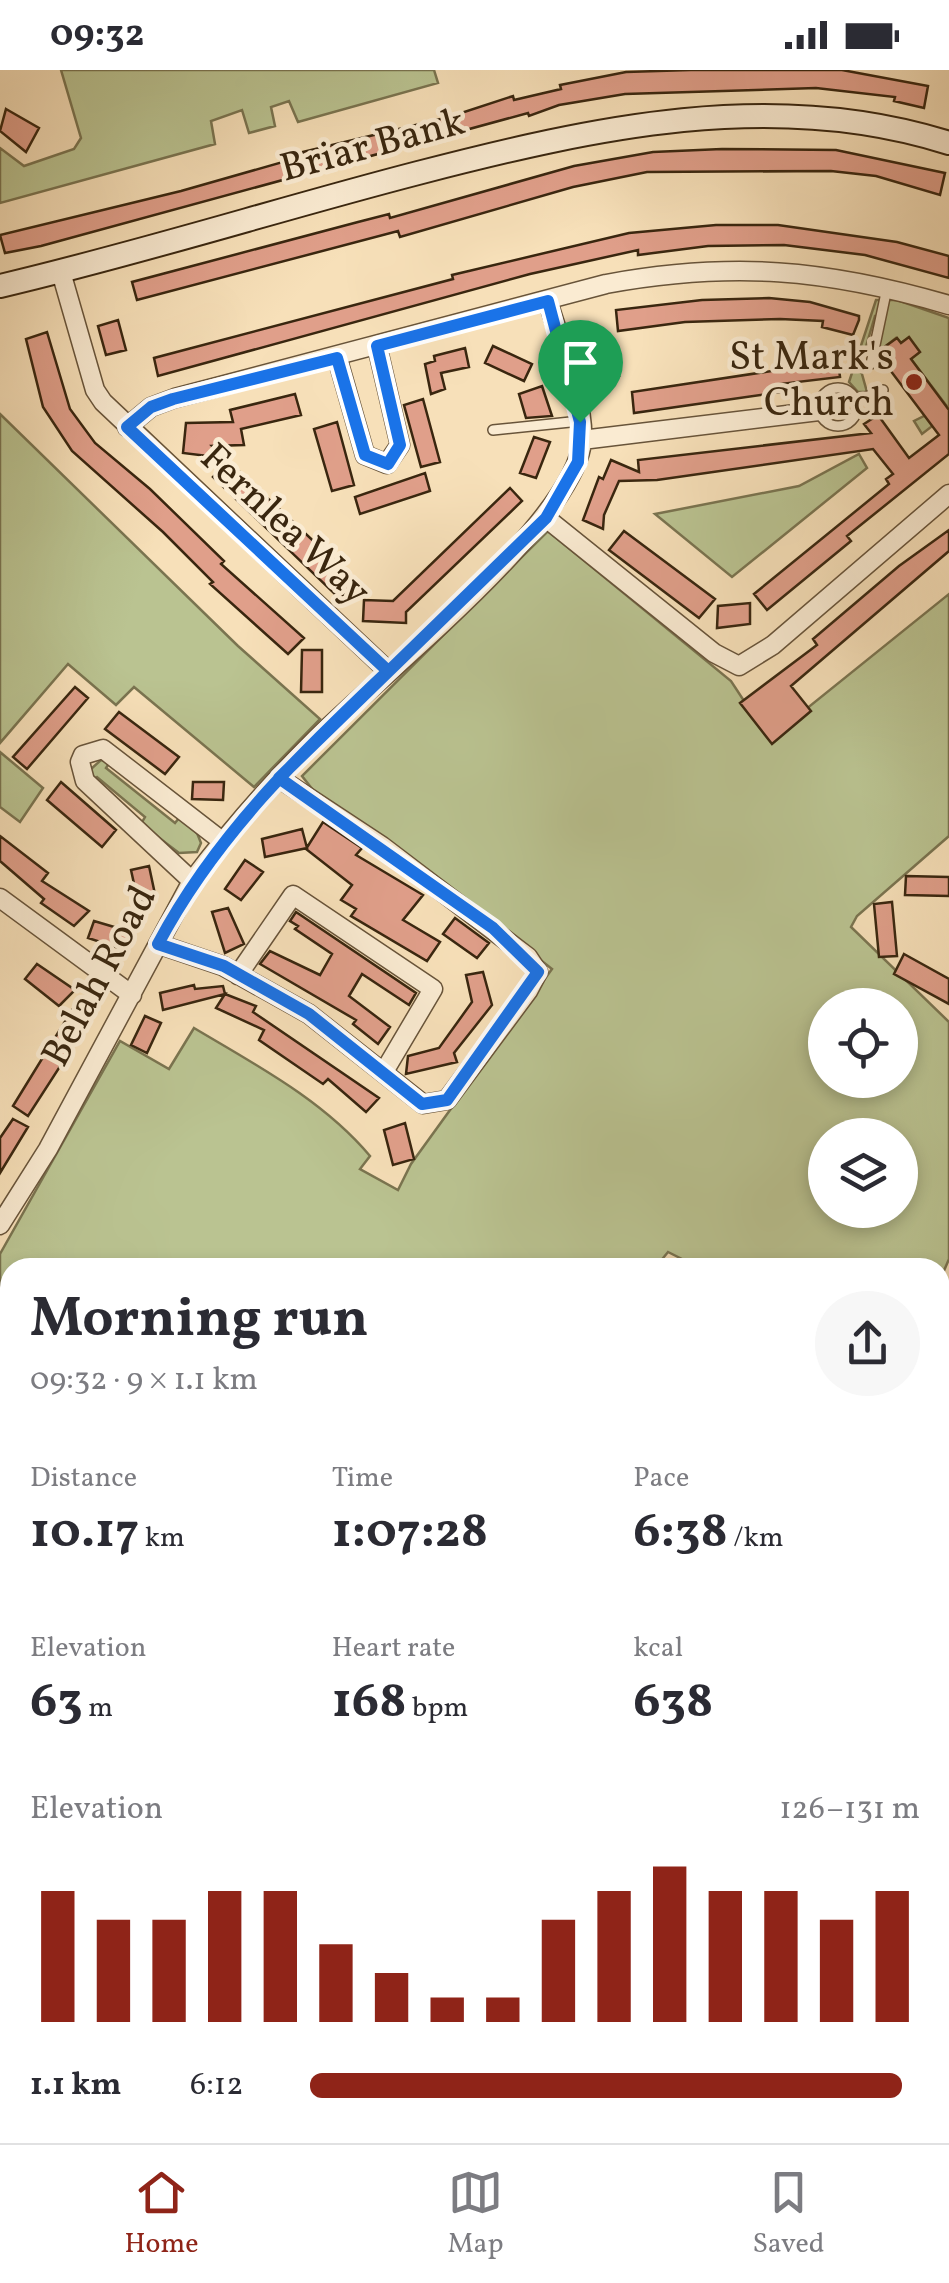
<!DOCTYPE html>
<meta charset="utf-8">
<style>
body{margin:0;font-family:Vollkorn,serif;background:#f7f7f7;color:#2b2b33;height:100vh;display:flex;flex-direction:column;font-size:38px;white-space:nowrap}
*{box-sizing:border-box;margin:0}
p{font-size:32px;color:#7c7c81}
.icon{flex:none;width:55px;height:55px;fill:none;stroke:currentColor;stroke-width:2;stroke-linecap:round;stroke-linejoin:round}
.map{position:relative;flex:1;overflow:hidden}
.side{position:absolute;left:0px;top:1188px;width:950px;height:888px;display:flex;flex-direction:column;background:#fff;border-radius:30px 30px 0 0;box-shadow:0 5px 15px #0003}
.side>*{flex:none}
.buttons{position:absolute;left:808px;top:918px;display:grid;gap:20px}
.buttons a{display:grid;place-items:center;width:110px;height:110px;border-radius:50%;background:#fff;box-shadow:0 5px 15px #0003;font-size:50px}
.pin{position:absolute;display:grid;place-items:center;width:85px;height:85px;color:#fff;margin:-102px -42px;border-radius:50% 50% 50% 0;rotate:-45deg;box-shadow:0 0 10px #0007}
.pin .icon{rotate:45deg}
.round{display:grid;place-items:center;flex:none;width:105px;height:105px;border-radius:52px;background:#f7f7f7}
.head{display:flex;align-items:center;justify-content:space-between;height:170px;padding:0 30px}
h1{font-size:55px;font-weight:700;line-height:75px}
.metrics{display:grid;grid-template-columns:repeat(3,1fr);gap:15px;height:170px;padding:10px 30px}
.metrics div{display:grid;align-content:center}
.metrics b{font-size:50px;font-weight:700}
.metrics small{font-size:28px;font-weight:400}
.metrics p{font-size:28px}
.chart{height:280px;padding:20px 30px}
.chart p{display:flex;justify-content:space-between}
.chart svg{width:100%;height:180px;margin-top:10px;stroke:#8f2418;stroke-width:6}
ul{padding:0 30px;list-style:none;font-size:32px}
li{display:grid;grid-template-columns:160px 120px 1fr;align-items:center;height:75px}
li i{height:25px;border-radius:12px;background:#8f2418}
.status{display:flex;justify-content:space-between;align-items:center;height:70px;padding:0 50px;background:#fff;direction:ltr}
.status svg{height:28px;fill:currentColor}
.menu{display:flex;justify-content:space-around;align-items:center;height:140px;border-top:2px solid #e1e1e2;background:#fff;font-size:28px;color:#7c7c81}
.menu a{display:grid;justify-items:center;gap:5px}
.menu .selected{color:#8f2418}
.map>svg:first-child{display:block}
.green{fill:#bac391;stroke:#7a7450;stroke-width:2.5;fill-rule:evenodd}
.water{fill:#9fbbb8;stroke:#767f74;stroke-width:2.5}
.building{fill:#e09f8a;stroke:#39260f;stroke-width:2.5}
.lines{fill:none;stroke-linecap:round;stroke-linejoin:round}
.lane-casing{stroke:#68543a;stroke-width:12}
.street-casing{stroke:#68543a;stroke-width:21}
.secondary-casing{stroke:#39260f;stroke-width:26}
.lane{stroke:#faebd2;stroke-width:9}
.street{stroke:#faebd2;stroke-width:18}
.secondary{stroke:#faebd2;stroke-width:22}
.route-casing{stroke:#fff;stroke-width:20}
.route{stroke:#1a73e8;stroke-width:12}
.poi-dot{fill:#8f2418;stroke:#faebd2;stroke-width:4}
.labels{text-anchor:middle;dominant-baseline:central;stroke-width:9;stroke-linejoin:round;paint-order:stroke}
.street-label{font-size:40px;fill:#39260f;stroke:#faebd2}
.poi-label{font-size:40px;fill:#39260f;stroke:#faebd2;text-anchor:end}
</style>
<div class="status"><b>09:32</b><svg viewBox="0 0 49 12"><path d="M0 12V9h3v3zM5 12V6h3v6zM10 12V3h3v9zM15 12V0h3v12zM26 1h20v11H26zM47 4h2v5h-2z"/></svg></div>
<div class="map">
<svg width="949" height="2073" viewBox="0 0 949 2073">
<rect width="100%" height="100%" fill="#f7e0b9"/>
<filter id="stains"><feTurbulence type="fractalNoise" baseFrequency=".002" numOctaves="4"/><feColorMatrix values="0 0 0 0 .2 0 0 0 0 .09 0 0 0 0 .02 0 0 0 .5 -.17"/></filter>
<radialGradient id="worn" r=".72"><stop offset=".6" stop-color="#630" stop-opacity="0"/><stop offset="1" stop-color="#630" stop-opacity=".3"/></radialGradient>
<path class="green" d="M61,0H434L438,13L298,52L289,31L271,37L275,56L249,63L242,40L211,51L215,74L0,133V78L24,96L74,79L81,68Z
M876,230H897L949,248V343L922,364L914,351L946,335L911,289L909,268L901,273L896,268L877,283L879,246H875L860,297L867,322H858L849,312Z
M0,344L238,576L320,649L254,717L134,617L116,635L68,594L0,673Z
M859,384L867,398L732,507L655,444L799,416Z
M548,461L731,611L769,669L949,524V766L857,846L851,857L949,952V1189L940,1210V1198L698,1197L668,1182L655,1198H10V1491L0,1489V1184L120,971L169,999L194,958C256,995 323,1030 370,1086L360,1099L398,1120L411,1094L552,899L457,824L317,725L302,706ZM825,935H900V1010H825ZM825,1065H900V1140H825Z
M0,682L43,718L20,752L0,737Z
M101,690L110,692L106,698L175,753L179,748L197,763L201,773L197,782L179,783L141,754L145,747L97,707L93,710L91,699Z
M97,2065H721L743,2073H47Z"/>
<path class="water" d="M10,1947V2065L0,2068V1950Z
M940,2043L949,2048V2073H746L717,2065H940Z"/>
<path class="building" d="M691,0H842L928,16L924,38L894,31L895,27L816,18L625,24L559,35L529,46L528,43L41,176L5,183L0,165L181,121L304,86L303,82L449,47L513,26L514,30L561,19L560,15L626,2Z
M6,39L39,58L26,82L0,61Z
M722,79L836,80L945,103L940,125L876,106L831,101L647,102L573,117L400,167L398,161L137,230L132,212L358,152L389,144L390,148L574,96L653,82Z
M716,155H778L897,172L949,186V208L865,185L784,175L708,176L638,185V180L530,204L158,306L154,288L453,209L452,205L629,163Z
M769,228L810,232L859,246V250L853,265L822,257L823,251L780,249L685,252L618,261L616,240L702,230Z
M118,250L126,280L106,285L98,256Z
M47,262L70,339L95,373L150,419L224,491L221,494L304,568L288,584L210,514L213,512L163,462L72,381L43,337L26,269Z
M909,267L920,282L911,289L949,340V384L847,466L851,471L767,540L754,524L889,414L886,409L893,404L873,379L657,410L619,411L604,445L603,459L583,450L599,407L603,409L611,390L639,402L638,390L871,363L864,354L878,345L909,388L939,365L881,288L883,278L897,268L901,273Z
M493,276L532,294L524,311L485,293Z
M609,276L619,306L595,314L586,283Z
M465,278L469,297L441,303L445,319L431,324L425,294L435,291L434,286Z
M838,291L840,307L780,314L781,322L634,343L632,322Z
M542,316L552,346L526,348L519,324Z
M295,324L301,345L241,359L244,375L212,376L224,388L183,383L186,353L233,352L230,340Z
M423,329L440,392L421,397L404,335Z
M337,352L354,415L332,421L314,359Z
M534,367L550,372L536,408L520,403Z
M228,391L355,510L340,529L213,407Z
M425,403L430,421L360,444L355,427Z
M510,418L522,431L406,542V553L363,551L364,530L393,531Z
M949,460V481L791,616L811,641L772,674L740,633L817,575L813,569L899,496Z
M624,461L715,529L699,548L609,480Z
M750,533V554L717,558L718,536Z
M302,580H322V622H301Z
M75,617L88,628L27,699L13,687Z
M119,642L179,687L165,704L105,659Z
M61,712L116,760L102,777L47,730Z
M193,712H224L223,730L192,729Z
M323,752L362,778L356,785L423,825L403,850L440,872L427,891L351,846L356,839L341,830L352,815L306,779Z
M302,759L307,778L265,787L262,769Z
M0,766L48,803L42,811L89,841L74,856L41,833L44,829L0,791Z
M245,790L263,802L241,830L225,819Z
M149,796L156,829L138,832L131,800Z
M906,806L949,807V826L905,825Z
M892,832L897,886L879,887L874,834Z
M228,838L244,874L225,883L212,842Z
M296,842L416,923L409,935L362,904L349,926L390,957L378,974L353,954L356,950L260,894L270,881L320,905L332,884L295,859L298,856L290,851Z
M455,848L489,873L477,888L443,864Z
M94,851L131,862L128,881L88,868Z
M904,884L949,909V934L894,904Z
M37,894L75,920L59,936L25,909Z
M483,902L492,935L454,983L457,992L406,1004L408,986L439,978L472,932L466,905Z
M194,915L195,919L223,916L225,924L256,936L253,942L379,1028L366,1042L328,1009L323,1014L259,970L264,960L216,938L225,924L163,940L160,923Z
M72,940L90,950L28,1046L13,1036Z
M145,946L161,953L147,983L131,975Z
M13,1049L28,1057L0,1103V1068Z
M405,1053L414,1089L393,1095L384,1060Z"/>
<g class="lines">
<defs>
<path id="lane" d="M871,294L887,218
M819 337a19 19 0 1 1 38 0a19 19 0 1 1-38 0Z
M856,331L883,320
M493,360L580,351
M0,1651L10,1644
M0,1782L10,1785
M940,1791L949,1794"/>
<path id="street" d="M61,202L95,320L103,332L388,601
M337,287L365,385L387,394L400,375L377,276
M127,357L151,337L175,328L606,214C732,191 826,199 949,235
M582,370L819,341
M546,448L714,583L739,596L773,575L949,424
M192,811L85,711L80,692L83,685L103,679L222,771
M0,828L132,925
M158,874L223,896L309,944L423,1034L447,1030L528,921L538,902L528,887L382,776L279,708
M238,905L293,825L433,919L385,1000
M0,1155L48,1079L192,811C228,763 269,716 312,673C374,610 576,452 582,371C585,332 559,270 548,231
M940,1477L949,1481
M940,1567L949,1535
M940,1823L949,1826"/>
<path id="secondary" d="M0,216C141,183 279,139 418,103C592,58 773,17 949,73
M0,1835L10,1837
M940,1948L949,1950"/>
</defs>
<use href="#lane" class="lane-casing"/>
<use href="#street" class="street-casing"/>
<use href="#secondary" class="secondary-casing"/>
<use href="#lane" class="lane"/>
<use href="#street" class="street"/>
<use href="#secondary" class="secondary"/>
</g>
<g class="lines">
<defs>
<path id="route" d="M580,352L548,231L377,276L400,375L388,394L365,385L337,288L173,329L151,337L127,357L388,601C300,684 215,766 158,874L224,896L309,944L422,1034L447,1030L538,902L493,858L279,708L546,448L578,392L580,352"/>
</defs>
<use href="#route" class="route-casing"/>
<use href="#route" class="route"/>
</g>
<circle class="poi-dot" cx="914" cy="312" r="10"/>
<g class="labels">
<g class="street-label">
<text transform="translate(373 77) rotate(-15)">Briar Bank</text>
<text transform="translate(284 456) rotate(43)">Fernlea Way</text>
<text transform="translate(101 907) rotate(-62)">Belah Road</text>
</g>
<g class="poi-label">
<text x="894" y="289">St Mark's<tspan x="894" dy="46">Church</tspan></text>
</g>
</g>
<rect width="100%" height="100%" filter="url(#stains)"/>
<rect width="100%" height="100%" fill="url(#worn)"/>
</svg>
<div class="buttons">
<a><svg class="icon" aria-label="locate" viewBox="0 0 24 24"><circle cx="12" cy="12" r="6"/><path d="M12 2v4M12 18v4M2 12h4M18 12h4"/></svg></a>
<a><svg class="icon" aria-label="layers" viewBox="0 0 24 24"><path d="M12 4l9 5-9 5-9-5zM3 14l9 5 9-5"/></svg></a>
</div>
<div class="pin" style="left:580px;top:352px;background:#1e9e55"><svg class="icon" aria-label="arrive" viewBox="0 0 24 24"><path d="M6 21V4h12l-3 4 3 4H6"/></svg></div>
<section class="side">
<div class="head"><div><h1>Morning run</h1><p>09:32 · 9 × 1.1 km</p></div><a class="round"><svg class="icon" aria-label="share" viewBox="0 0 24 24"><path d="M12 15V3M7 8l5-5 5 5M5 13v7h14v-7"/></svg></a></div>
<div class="metrics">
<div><p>Distance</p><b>10.17<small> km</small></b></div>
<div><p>Time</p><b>1:07:28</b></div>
<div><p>Pace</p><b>6:38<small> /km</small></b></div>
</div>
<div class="metrics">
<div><p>Elevation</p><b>63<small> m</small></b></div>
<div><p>Heart rate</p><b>168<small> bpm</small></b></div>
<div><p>kcal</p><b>638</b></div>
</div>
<div class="chart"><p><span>Elevation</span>126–131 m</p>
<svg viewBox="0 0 160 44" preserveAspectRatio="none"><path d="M5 44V12M15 44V19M25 44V19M35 44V12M45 44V12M55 44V25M65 44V32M75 44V38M85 44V38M95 44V19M105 44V12M115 44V6M125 44V12M135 44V12M145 44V19M155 44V12"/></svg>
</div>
<ul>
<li><b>1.1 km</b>6:12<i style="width:97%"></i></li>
</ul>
</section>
</div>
<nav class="menu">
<a class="selected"><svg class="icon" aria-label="home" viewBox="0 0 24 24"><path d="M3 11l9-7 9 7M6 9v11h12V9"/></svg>Home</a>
<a><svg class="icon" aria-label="map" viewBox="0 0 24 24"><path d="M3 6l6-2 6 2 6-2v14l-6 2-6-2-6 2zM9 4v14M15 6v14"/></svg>Map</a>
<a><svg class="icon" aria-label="saved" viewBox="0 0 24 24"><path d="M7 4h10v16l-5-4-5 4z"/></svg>Saved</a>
</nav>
